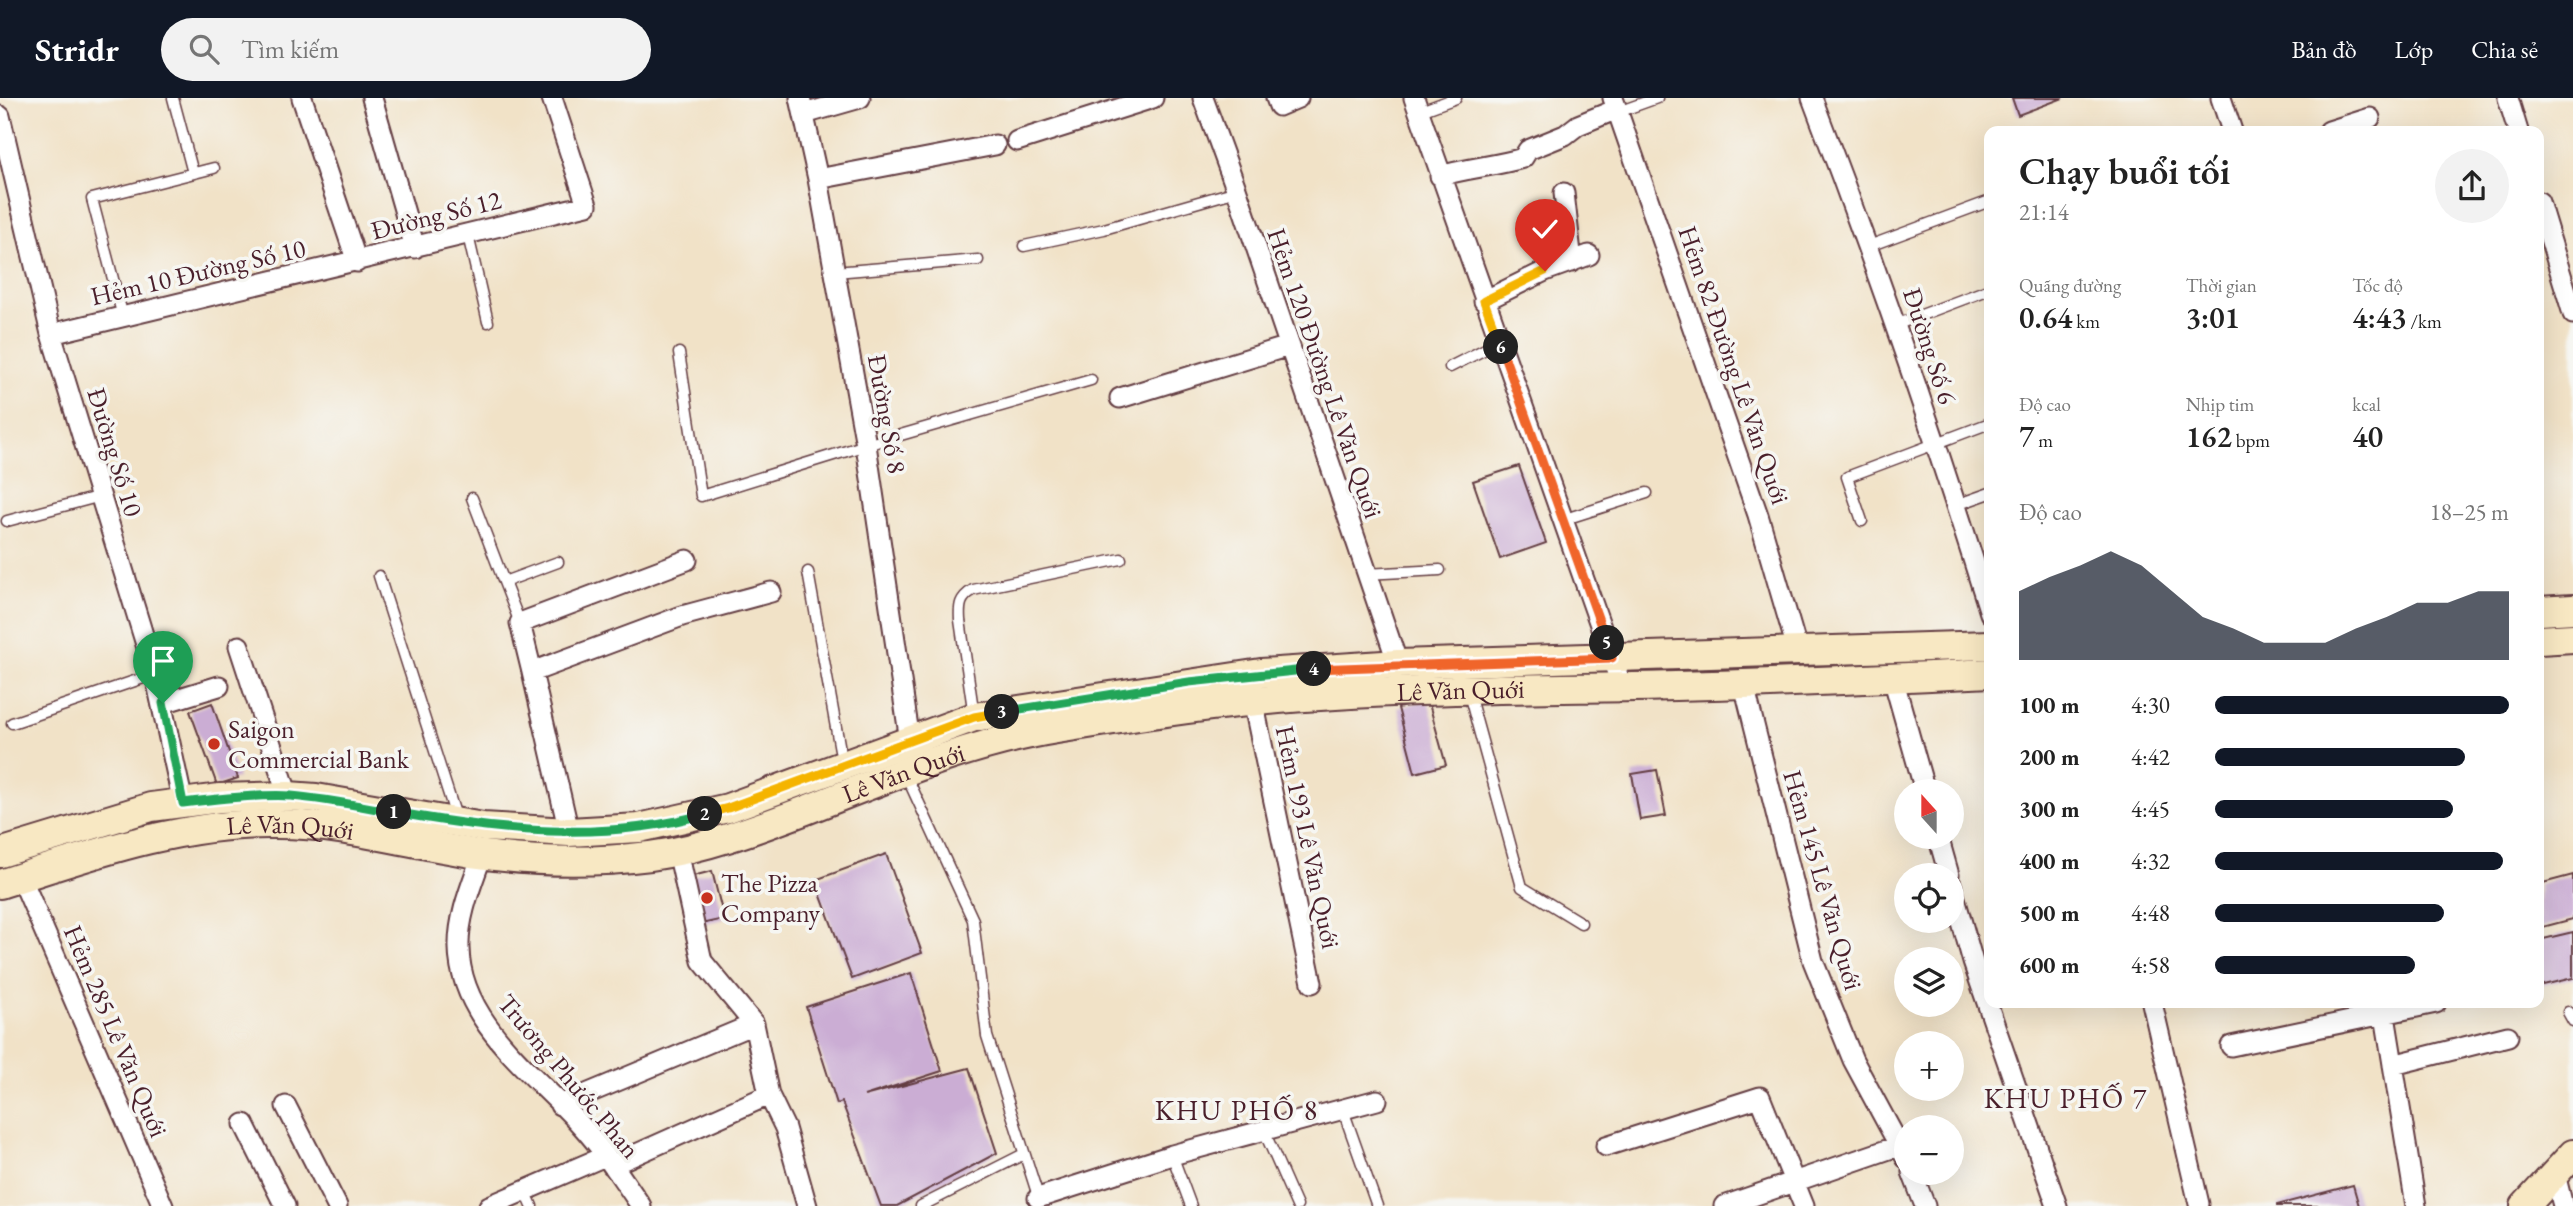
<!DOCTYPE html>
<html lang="vi">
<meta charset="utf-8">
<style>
body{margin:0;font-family:"EB Garamond",serif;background:#f2f2f2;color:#222;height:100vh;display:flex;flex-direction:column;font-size:26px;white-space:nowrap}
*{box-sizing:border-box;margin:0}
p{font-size:23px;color:#767676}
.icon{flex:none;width:38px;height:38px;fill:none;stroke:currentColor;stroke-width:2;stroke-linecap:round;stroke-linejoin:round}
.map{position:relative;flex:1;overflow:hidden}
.panel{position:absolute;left:1984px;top:28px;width:560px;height:882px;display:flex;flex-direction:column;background:#fff;border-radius:14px;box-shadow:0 7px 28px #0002}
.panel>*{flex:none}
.needle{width:46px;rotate:339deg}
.buttons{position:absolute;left:1894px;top:681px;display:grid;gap:14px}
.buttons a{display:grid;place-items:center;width:70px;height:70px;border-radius:50%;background:#fff;box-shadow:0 7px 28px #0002;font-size:35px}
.pin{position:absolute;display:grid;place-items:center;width:60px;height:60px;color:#fff;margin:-72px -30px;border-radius:50% 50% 50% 0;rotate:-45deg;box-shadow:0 0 7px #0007}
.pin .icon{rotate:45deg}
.km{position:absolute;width:35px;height:35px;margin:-18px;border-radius:50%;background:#222;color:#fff;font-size:19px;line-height:35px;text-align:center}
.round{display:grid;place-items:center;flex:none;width:74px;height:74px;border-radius:37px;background:#f2f2f2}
.headline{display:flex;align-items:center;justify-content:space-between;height:119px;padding:0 35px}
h1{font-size:38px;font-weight:600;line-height:52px}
.stats{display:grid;grid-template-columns:repeat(3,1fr);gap:10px;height:119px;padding:7px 35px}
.stats div{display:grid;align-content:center}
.stats b{font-size:30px;font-weight:600}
.stats small{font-size:19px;font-weight:400}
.stats p{font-size:19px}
.chart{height:196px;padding:14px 35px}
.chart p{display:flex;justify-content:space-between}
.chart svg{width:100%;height:126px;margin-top:7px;fill:#111827;opacity:.7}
ul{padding:0 35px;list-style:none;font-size:23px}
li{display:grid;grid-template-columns:112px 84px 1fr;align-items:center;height:52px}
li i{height:18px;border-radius:9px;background:#111827}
header{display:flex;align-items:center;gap:42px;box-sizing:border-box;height:98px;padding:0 35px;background:#111827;color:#fff}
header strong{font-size:33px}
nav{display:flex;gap:38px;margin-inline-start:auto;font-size:24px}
.search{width:490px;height:63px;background:#f2f2f2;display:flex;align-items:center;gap:18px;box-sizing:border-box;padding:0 24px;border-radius:38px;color:#767676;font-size:26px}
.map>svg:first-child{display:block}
.building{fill:#cbadd4}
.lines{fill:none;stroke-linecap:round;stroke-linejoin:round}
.service-casing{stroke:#633c42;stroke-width:13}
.minor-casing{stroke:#633c42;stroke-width:23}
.secondary-casing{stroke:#633c42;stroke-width:32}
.service{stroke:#fff;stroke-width:10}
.minor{stroke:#fff;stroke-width:19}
.secondary{stroke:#f8e8c3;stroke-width:28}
.split-1-casing{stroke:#fff;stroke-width:14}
.split-2-casing{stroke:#fff;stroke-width:14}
.split-3-casing{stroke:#fff;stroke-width:14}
.split-4-casing{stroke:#fff;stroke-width:14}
.split-5-casing{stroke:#fff;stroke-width:14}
.split-6-casing{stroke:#fff;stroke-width:14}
.split-7-casing{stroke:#fff;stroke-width:14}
.split-1{stroke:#22a559;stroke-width:9}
.split-2{stroke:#22a559;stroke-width:9}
.split-3{stroke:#f5b400;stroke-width:9}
.split-4{stroke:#22a559;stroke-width:9}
.split-5{stroke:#f0652b;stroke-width:9}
.split-6{stroke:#f0652b;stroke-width:9}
.split-7{stroke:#f5b400;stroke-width:9}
.poi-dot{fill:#c8321e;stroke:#f6f6f2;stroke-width:2.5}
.labels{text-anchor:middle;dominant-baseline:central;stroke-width:7;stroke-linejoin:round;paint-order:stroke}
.street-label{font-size:26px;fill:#4a1f2b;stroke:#f6f6f2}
.poi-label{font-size:26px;fill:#4a1f2b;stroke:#f6f6f2;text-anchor:start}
.neighbourhood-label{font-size:28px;letter-spacing:2px;fill:#4a1f2b;stroke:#f6f6f2}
</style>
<header>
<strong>Stridr</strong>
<div class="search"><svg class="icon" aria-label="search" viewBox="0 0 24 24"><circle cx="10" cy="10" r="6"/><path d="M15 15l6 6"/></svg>Tìm kiếm</div>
<nav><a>Bản đồ</a><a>Lớp</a><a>Chia sẻ</a></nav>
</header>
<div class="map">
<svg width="2573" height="1108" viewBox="0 0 2573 1108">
<rect width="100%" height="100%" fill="#f6f6f2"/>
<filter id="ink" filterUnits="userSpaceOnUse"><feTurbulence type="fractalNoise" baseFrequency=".0143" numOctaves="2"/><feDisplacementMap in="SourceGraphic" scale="14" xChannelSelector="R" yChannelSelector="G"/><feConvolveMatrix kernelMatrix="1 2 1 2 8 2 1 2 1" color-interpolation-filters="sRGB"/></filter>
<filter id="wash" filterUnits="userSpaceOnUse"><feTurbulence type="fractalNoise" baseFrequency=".00686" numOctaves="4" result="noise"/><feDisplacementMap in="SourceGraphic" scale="28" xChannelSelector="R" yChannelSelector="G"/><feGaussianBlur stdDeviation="1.57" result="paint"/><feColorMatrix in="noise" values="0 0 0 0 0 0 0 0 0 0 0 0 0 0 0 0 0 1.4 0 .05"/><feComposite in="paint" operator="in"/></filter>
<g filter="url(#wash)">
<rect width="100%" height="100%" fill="#f1e2c7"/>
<g id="blocks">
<path class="building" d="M2012,0H2063L2018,17Z
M1519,368L1546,445L1500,461L1473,383Z
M1428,602L1446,667L1415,675L1398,610Z
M212,605L238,680L217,687L190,613Z
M1657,672L1666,718L1640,722L1632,676Z
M886,756L922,855L852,881L815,782Z
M712,773L724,821L701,826L689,779Z
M2573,777V821L2539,830V786Z
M2573,834V880L2539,888V842Z
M911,875L942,973L864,998L969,970L997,1055L897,1108H881L842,1004L837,1006L806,909Z
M2353,1087L2359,1108H2277V1107Z"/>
</g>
</g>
<g filter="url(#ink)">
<use href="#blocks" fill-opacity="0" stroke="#633c42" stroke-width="2"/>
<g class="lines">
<defs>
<path id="service" d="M173,0L193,75
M1418,14L1456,0
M1618,14L1657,0
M468,137L488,224
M1024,148L1104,131L1237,93
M1869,148L1990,103
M835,174L978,162
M123,219L92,101L214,70
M1895,227L1990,191
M679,255L701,398L866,347L1091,282
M1450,269L1499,244
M472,400L504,484
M1956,407L1990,395
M1562,422L1647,395
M7,423L101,398
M1862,423L1847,379L1990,325
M808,474L842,663
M1366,476L1440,472
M379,478L457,722
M520,525L504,484L558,464
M1469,596L1522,789L1581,825
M974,618L960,522C959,507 960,500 973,492L1121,461
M12,625L155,576
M906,677L973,822L987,938L1039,1101
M2568,914L2573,923
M1343,1012L1377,1108
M1264,1033L1297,1108
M1172,1057L1191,1108
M525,1092L532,1108
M921,1108L1024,1056"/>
<path id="minor" d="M302,0L357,164
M372,0L415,150
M800,0L818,81L866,347L910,643
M1203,0L1237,93L1398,566
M1276,0L1279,8L1298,0
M1414,0L1622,589
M1613,0L1758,417L1798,554
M1812,0C1877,170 1936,341 1990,515
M2221,0L2232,33
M2508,0L2518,33
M804,16L860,0
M0,18L51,236L155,576L183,705
M2329,33L2370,20
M1017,43L1153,0
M1440,78C1467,70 1496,68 1523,60L1528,52L1565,37L1578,27L1617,11
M818,81L995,47
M1564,95L1572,164
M2539,104L2573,216
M1484,203L1545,173L1589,157
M51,236L587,107L552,0
M1120,300L1289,248
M239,548L288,698
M532,574L520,525L687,462
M1893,580L1925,693
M1744,587L1813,863L1853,962L1906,1060
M1253,603L1312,885
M163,605L219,588
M569,734L532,574L682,518L771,494
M1938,738L1949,777
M678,753L702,863L754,926L769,997L785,1030L807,1108
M482,757C472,786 458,818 459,850C460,924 535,976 580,1026C603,1051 622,1080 641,1108
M21,779L163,1108
M1951,786L1973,864L2057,1108
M2152,905L2199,1106
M2383,905L2416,1108
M2231,948L2436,905
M2393,967L2508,938
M560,1007L754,926
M286,1008L337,1108
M244,1026L285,1108
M1606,1048L1760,999L1804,1108
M612,1067L769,997
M1912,1074L1925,1108
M2555,1076L2563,1108
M1038,1100L1172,1057L1377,1002
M489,1108L605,1058
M1724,1108L1901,1047"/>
<g id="secondary">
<path d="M2539,513L2573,511"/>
<path d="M2539,542L2573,540"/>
<path d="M0,755L151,709L220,700L288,698L316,700L483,729L569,734L639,730L728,710L974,619L1261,575L1398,566L1990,547"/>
<path id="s1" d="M0,786C90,757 182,724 277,726C344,726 411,746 478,756C534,764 594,765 650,758C703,751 756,731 806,712C888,680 970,645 1057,631C1124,620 1191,609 1258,603C1383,591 1509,591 1634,589C1753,587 1871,581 1990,575"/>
<path d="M2525,1108L2573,1056"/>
</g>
</defs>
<use href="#service" class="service-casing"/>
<use href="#minor" class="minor-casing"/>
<use href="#secondary" class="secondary-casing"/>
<use href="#service" class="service"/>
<use href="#minor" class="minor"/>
<use href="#secondary" class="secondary"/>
</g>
</g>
<g class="lines" filter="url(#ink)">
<defs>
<path id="split-1" d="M163,605L183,705C216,701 259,696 291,698C326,701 360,708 394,714"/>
<path id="split-2" d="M394,714C497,733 603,745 705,716"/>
<path id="split-3" d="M705,716L728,710L974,619L1002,614"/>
<path id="split-4" d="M1002,614L1189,584L1314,571"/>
<path id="split-5" d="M1314,571L1612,560L1607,545"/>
<path id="split-6" d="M1501,249L1607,545"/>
<path id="split-7" d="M1501,249L1484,203L1545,173"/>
</defs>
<use href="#split-1" class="split-1-casing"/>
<use href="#split-2" class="split-2-casing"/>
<use href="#split-3" class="split-3-casing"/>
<use href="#split-4" class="split-4-casing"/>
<use href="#split-5" class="split-5-casing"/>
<use href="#split-6" class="split-6-casing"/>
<use href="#split-7" class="split-7-casing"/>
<use href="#split-1" class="split-1"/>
<use href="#split-2" class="split-2"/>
<use href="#split-3" class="split-3"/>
<use href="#split-4" class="split-4"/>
<use href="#split-5" class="split-5"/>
<use href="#split-6" class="split-6"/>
<use href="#split-7" class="split-7"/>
</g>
<g class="poi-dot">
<circle cx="214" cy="646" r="7"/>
<circle cx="707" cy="800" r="7"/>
</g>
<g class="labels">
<g class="street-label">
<text transform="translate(436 117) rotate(-14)">Đường Số 12</text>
<text transform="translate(198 174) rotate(-13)">Hẻm 10 Đường Số 10</text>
<text transform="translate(1930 248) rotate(72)">Đường Số 6</text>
<text transform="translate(1734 267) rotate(71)">Hẻm 82 Đường Lê Văn Quới</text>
<text transform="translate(1325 275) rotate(71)">Hẻm 120 Đường Lê Văn Quới</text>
<text transform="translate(887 316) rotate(80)">Đường Số 8</text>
<text transform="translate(115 354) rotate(73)">Đường Số 10</text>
<text stroke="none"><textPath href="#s1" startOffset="1494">Lê Văn Quới</textPath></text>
<text stroke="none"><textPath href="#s1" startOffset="928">Lê Văn Quới</textPath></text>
<text stroke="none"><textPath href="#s1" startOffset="298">Lê Văn Quới</textPath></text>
<text transform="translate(1308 739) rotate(78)">Hẻm 193 Lê Văn Quới</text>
<text transform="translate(1823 782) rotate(74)">Hẻm 145 Lê Văn Quới</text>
<text transform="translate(116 933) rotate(67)">Hẻm 285 Lê Văn Quới</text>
<text transform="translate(569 978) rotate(50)">Trương Phước Phan</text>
</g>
<g class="poi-label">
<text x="228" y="631">Saigon<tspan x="228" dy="30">Commercial Bank</tspan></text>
<text x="721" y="785">The Pizza<tspan x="721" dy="30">Company</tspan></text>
</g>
<g class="neighbourhood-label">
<text x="2066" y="1000">KHU PHỐ 7</text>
<text x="1237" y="1012">KHU PHỐ 8</text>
</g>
</g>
</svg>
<div class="buttons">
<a><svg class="needle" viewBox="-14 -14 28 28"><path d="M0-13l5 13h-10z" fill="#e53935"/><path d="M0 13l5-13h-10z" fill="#767676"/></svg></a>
<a><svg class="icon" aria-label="locate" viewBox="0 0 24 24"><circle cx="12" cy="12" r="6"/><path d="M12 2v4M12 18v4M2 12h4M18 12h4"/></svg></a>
<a><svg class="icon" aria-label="layers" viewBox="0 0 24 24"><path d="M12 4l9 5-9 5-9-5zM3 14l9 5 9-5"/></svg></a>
<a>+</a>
<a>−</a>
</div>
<div class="pin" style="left:163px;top:605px;background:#1e9e55"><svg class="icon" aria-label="arrive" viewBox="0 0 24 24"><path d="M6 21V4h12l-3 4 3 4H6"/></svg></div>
<div class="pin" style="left:1545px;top:173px;background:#d93025"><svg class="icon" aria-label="check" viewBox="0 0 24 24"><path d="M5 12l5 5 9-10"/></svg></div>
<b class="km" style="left:394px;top:714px">1</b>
<b class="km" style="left:705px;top:716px">2</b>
<b class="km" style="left:1002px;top:614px">3</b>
<b class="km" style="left:1314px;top:571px">4</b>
<b class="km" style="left:1607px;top:545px">5</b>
<b class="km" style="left:1501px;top:249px">6</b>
<section class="panel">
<div class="headline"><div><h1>Chạy buổi tối</h1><p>21:14</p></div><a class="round"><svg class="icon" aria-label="share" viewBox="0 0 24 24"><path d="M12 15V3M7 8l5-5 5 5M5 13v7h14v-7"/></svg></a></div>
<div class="stats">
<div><p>Quãng đường</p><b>0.64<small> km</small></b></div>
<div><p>Thời gian</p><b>3:01</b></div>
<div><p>Tốc độ</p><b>4:43<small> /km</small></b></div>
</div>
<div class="stats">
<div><p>Độ cao</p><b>7<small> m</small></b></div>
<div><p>Nhịp tim</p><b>162<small> bpm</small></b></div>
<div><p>kcal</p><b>40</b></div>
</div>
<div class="chart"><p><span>Độ cao</span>18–25 m</p>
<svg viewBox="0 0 160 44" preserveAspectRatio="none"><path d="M0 44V20L10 15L20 11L30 6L40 11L50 20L60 29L70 33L80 38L90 38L100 38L110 33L120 29L130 24L140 24L150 20L160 20V44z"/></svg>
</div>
<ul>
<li><b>100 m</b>4:30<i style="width:100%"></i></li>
<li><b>200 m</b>4:42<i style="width:85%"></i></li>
<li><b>300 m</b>4:45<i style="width:81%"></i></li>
<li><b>400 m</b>4:32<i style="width:98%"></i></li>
<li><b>500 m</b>4:48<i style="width:78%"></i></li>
<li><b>600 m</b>4:58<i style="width:68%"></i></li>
</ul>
</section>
</div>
